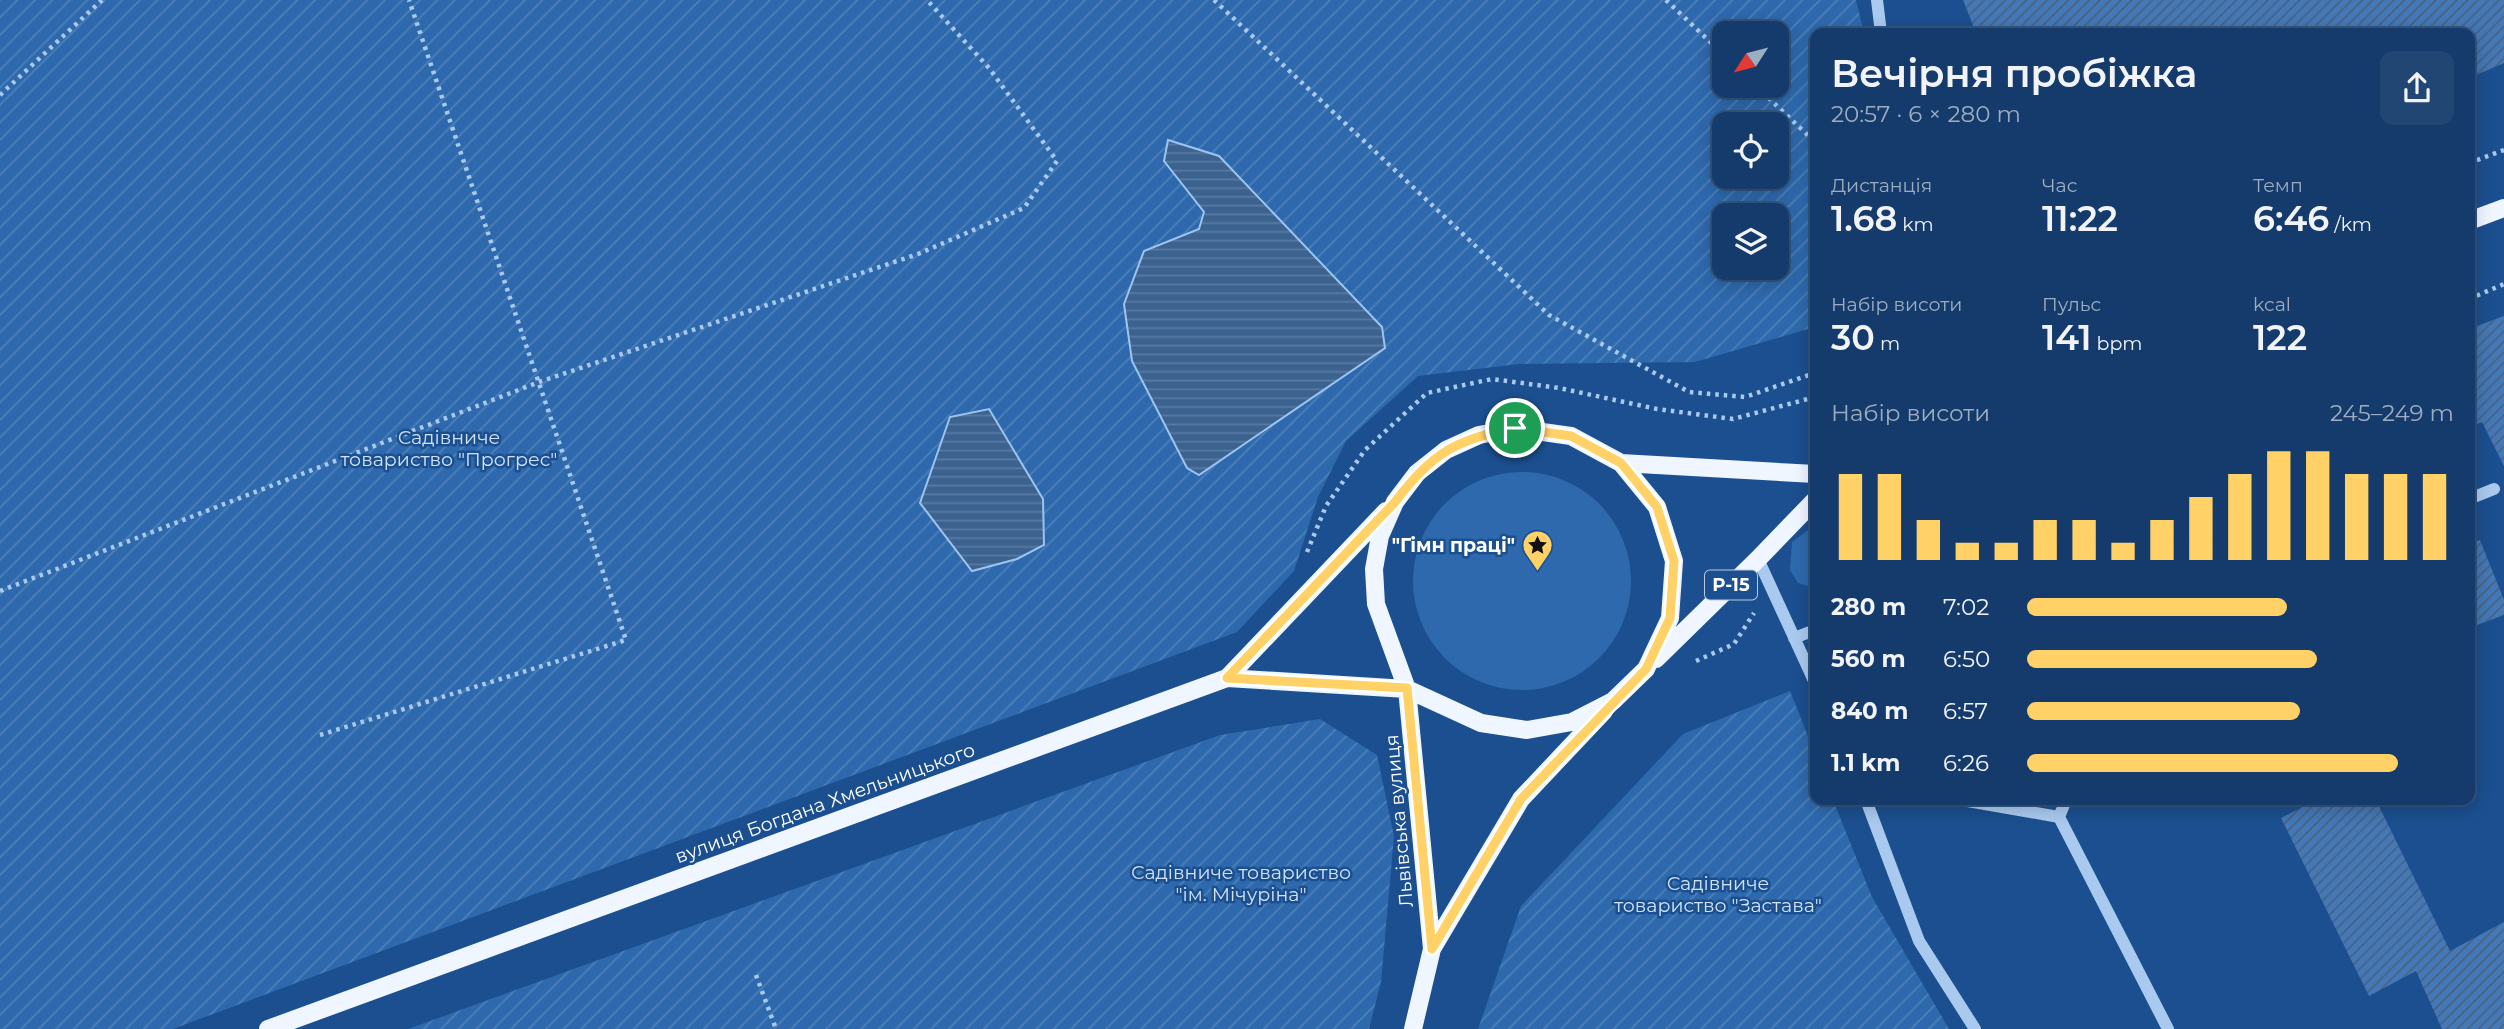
<!DOCTYPE html>
<html lang="uk">
<meta charset="utf-8">
<style>
body{margin:0;font-family:Montserrat,sans-serif;background:#214673;color:#f1f3f6;height:100vh;display:flex;flex-direction:column;font-size:26px;white-space:nowrap}
*{box-sizing:border-box;margin:0}
p{font-size:23px;color:#9dadc1}
.icon{flex:none;width:38px;height:38px;fill:none;stroke:currentColor;stroke-width:2;stroke-linecap:round;stroke-linejoin:round}
.map{position:relative;flex:1;overflow:hidden}
.panel{position:absolute;left:1810px;top:28px;width:665px;height:777px;display:flex;flex-direction:column;background:#143b6b;border-radius:14px;box-shadow:0 4px 18px #0003,0 0 0 2px #33557e}
.panel>*{flex:none}
.needle{width:46px;rotate:234deg}
.buttons{position:absolute;left:1712px;top:21px;display:grid;gap:14px}
.buttons a{display:grid;place-items:center;width:77px;height:77px;border-radius:14px;background:#143b6b;box-shadow:0 4px 18px #0003,0 0 0 2px #33557e;font-size:35px}
.pin{position:absolute;display:grid;place-items:center;width:60px;height:60px;color:#fff;margin:-30px;border:4px solid #fff;border-radius:50%;box-shadow:0 2px 7px #0007}
.round{display:grid;place-items:center;flex:none;width:74px;height:74px;border-radius:14px;background:#214673}
.summary{display:flex;align-items:center;justify-content:space-between;height:119px;padding:0 21px}
h1{font-size:38px;font-weight:600;line-height:52px}
.figures{display:grid;grid-template-columns:repeat(3,1fr);gap:10px;height:119px;padding:7px 21px}
.figures div{display:grid;align-content:center}
.figures b{font-size:35px;font-weight:600}
.figures small{font-size:19px;font-weight:400}
.figures p{font-size:19px}
.chart{height:196px;padding:14px 21px}
.chart p{display:flex;justify-content:space-between}
.chart svg{width:100%;height:126px;margin-top:7px;stroke:#ffd166;stroke-width:6}
ul{padding:0 21px;list-style:none;font-size:23px}
li{display:grid;grid-template-columns:112px 84px 1fr;align-items:center;height:52px}
li i{height:18px;border-radius:9px;background:#ffd166}
.map>svg:first-child{display:block}
.grass{fill:#2e69ad}
.garden{fill:url(#garden-furrows);fill-rule:evenodd}
.water{fill:url(#water-rules);stroke:#9cc4f0;stroke-width:2}
.building{fill:url(#building-hatch)}
.lines{fill:none;stroke-linecap:round;stroke-linejoin:round}
.path{stroke:#a9c9ee;stroke-width:4.5;stroke-dasharray:3.5 5;stroke-linecap:butt}
.minor{stroke:#a9c9ee;stroke-width:12}
.major{stroke:#f0f6ff;stroke-width:18}
.route-casing{stroke:#fff;stroke-width:14}
.route{stroke:#ffd166;stroke-width:9}
.labels{text-anchor:middle;dominant-baseline:central;stroke-width:5;stroke-linejoin:round;paint-order:stroke}
.shield{fill:#1b4f8f;stroke:#bbcadd;stroke-width:2}
.shield-label{font-size:18px;font-weight:bold;fill:#fff}
.park-label{font-size:19px;fill:#cfe3fa;stroke:#1b4f8f}
.poi-label{font-size:19px;font-weight:bold;fill:#fff;stroke:#1b4f8f;text-anchor:end}
.street-label{font-size:19px;fill:#fff;stroke:#1b4f8f}
</style>
<div class="map">
<svg width="2504" height="1029" viewBox="0 0 2504 1029">
<defs>
<pattern id="garden-furrows" width="10" height="10" patternUnits="userSpaceOnUse" patternTransform="scale(1.75)"><rect width="10" height="10" fill="#2e69ad"/><path d="M-1 1l2-2M0 10L10 0M9 11l2-2" fill="none" stroke="#4d80b9"/></pattern>
<pattern id="water-rules" width="6" height="5" patternUnits="userSpaceOnUse" patternTransform="scale(1.75)"><rect width="6" height="5" fill="#3c6290"/><path d="M0 2.5h6" fill="none" stroke="#597aa1"/></pattern>
<pattern id="building-hatch" width="6" height="6" patternUnits="userSpaceOnUse" patternTransform="scale(1.75)"><rect width="6" height="6" fill="#4478b7"/><path d="M-1 1l2-2M0 6l6-6M5 7l2-2" fill="none" stroke="#486282"/></pattern>
</defs>
<rect width="100%" height="100%" fill="#1b4f8f"/>
<path class="grass" d="M1413 581a109 109 0 1 1 218 0a109 109 0 1 1-218 0Z
M1815,525V588L1798,583L1790,570L1792,542Z"/>
<path class="garden" d="M0,0H1856L1864,33H1815V327L1695,362L1519,364L1418,376L1346,441L1318,497L1294,571L1237,632L173,1029H0ZM1724,33H1776V86H1724ZM1724,124H1776V177H1724ZM1724,215H1776V268H1724Z
M1790,691L1815,754V800H1833L1872,897L1949,1029H1478L1521,906L1683,734Z
M1320,719L1377,755L1394,836L1381,982L1369,1029H408L1220,735Z"/>
<path class="water" d="M1168,140L1219,156L1382,327L1385,348L1199,475L1187,468L1132,361L1124,304L1144,251L1199,229L1204,212L1164,161Z
M989,409L1043,499L1044,545L1017,559L972,571L920,503L950,417Z"/>
<path class="building" d="M1963,0H2504V63L2469,78V33H1976Z
M2504,316V466L2482,422L2469,427V329Z
M2480,540L2504,600V615L2469,628V545Z
M2316,800H2376L2450,951L2504,922V1029H2442L2416,971L2369,996L2281,818Z"/>
<g class="lines">
<path class="path" d="M1214,0L1549,315L1689,392L1745,397L1815,373
M1666,0L1724,55
M1756,86L1815,142
M0,95L102,0
M2469,163L2504,150
M2469,299L2504,284
M1307,552L1326,506L1365,450L1427,393L1492,379L1559,388L1657,409L1733,419L1815,397
M0,591L539,382L918,254L1024,208L1057,161L989,68L927,0
M1696,661L1734,644L1754,613
M320,735L626,640L409,0
M756,975L776,1029"/>
<path class="minor" d="M1877,0L1881,33
M2469,499L2494,489
M1758,559L1815,683
M1794,638L1815,630
M1866,800L1919,941L1975,1029
M1962,800L2059,817L2066,800
M2059,817L2168,1029"/>
<path class="major" d="M2469,221L2504,208
M1621,463L1815,474
M1656,659L1758,559L1815,500
M1227,678L1386,511
M268,1029L1227,678L1407,689L1481,723L1527,730L1572,722L1613,701L1646,669L1670,618L1674,561L1657,507L1621,463L1571,436L1515,428L1479,435L1446,450L1417,473L1395,502L1380,536L1374,569L1376,604L1407,689L1432,949
M1413,1029L1432,949L1521,799L1604,711"/>
</g>
<g class="lines">
<defs>
<path id="route" d="M1515,428L1571,436L1621,463L1657,507L1674,561L1670,618L1646,669L1521,799L1432,949L1407,688L1227,678L1395,502C1431,454 1456,439 1515,428Z"/>
</defs>
<use href="#route" class="route-casing"/>
<use href="#route" class="route"/>
</g>
<defs>
<symbol id="sight-pin" viewBox="-11 -11 22 30"><path d="M0 17L-7.5 6A9.5 9.5 0 1 1 7.5 6Z" fill="#ffd166" stroke="#1b4f8f"/><path d="M0-6L1.8-2.2L6-1.7L2.9 1.2L3.7 5.4L0 3.3L-3.7 5.4L-2.9 1.2L-6-1.7L-1.8-2.2Z" fill="#111"/></symbol>
</defs>
<g fill-rule="evenodd">
<use href="#sight-pin" x="1520" y="528" width="35" height="47"/>
</g>
<g class="labels">
<rect class="shield" x="1705" y="570.5" width="52" height="29" rx="5"/>
<g class="shield-label">
<text x="1731" y="585">Р-15</text>
</g>
<g class="park-label">
<text x="449" y="437">Садівниче<tspan x="449" dy="22">товариство "Прогрес"</tspan></text>
<text x="1241" y="872">Садівниче товариство<tspan x="1241" dy="22">"ім. Мічуріна"</tspan></text>
<text x="1718" y="883">Садівниче<tspan x="1718" dy="22">товариство "Застава"</tspan></text>
</g>
<g class="poi-label">
<text x="1515" y="545">"Гімн праці"</text>
</g>
<g class="street-label">
<text transform="translate(825 803) rotate(-20)">вулиця Богдана Хмельницького</text>
<text transform="translate(1399 821) rotate(-95)">Львівська вулиця</text>
</g>
</g>
</svg>
<div class="buttons">
<a><svg class="needle" viewBox="-14 -14 28 28"><path d="M0-13l5 13h-10z" fill="#e53935"/><path d="M0 13l5-13h-10z" fill="#9dadc1"/></svg></a>
<a><svg class="icon" aria-label="locate" viewBox="0 0 24 24"><circle cx="12" cy="12" r="6"/><path d="M12 2v4M12 18v4M2 12h4M18 12h4"/></svg></a>
<a><svg class="icon" aria-label="layers" viewBox="0 0 24 24"><path d="M12 4l9 5-9 5-9-5zM3 14l9 5 9-5"/></svg></a>
</div>
<div class="pin" style="left:1515px;top:428px;background:#1e9e55"><svg class="icon" aria-label="arrive" viewBox="0 0 24 24"><path d="M6 21V4h12l-3 4 3 4H6"/></svg></div>
<section class="panel">
<div class="summary"><div><h1>Вечірня пробіжка</h1><p>20:57 · 6 × 280 m</p></div><a class="round"><svg class="icon" aria-label="share" viewBox="0 0 24 24"><path d="M12 15V3M7 8l5-5 5 5M5 13v7h14v-7"/></svg></a></div>
<div class="figures">
<div><p>Дистанція</p><b>1.68<small> km</small></b></div>
<div><p>Час</p><b>11:22</b></div>
<div><p>Темп</p><b>6:46<small> /km</small></b></div>
</div>
<div class="figures">
<div><p>Набір висоти</p><b>30<small> m</small></b></div>
<div><p>Пульс</p><b>141<small> bpm</small></b></div>
<div><p>kcal</p><b>122</b></div>
</div>
<div class="chart"><p><span>Набір висоти</span>245–249 m</p>
<svg viewBox="0 0 160 44" preserveAspectRatio="none"><path d="M5 44V14M15 44V14M25 44V30M35 44V38M45 44V38M55 44V30M65 44V30M75 44V38M85 44V30M95 44V22M105 44V14M115 44V6M125 44V6M135 44V14M145 44V14M155 44V14"/></svg>
</div>
<ul>
<li><b>280 m</b>7:02<i style="width:61%"></i></li>
<li><b>560 m</b>6:50<i style="width:68%"></i></li>
<li><b>840 m</b>6:57<i style="width:64%"></i></li>
<li><b>1.1 km</b>6:26<i style="width:87%"></i></li>
</ul>
</section>
</div>
